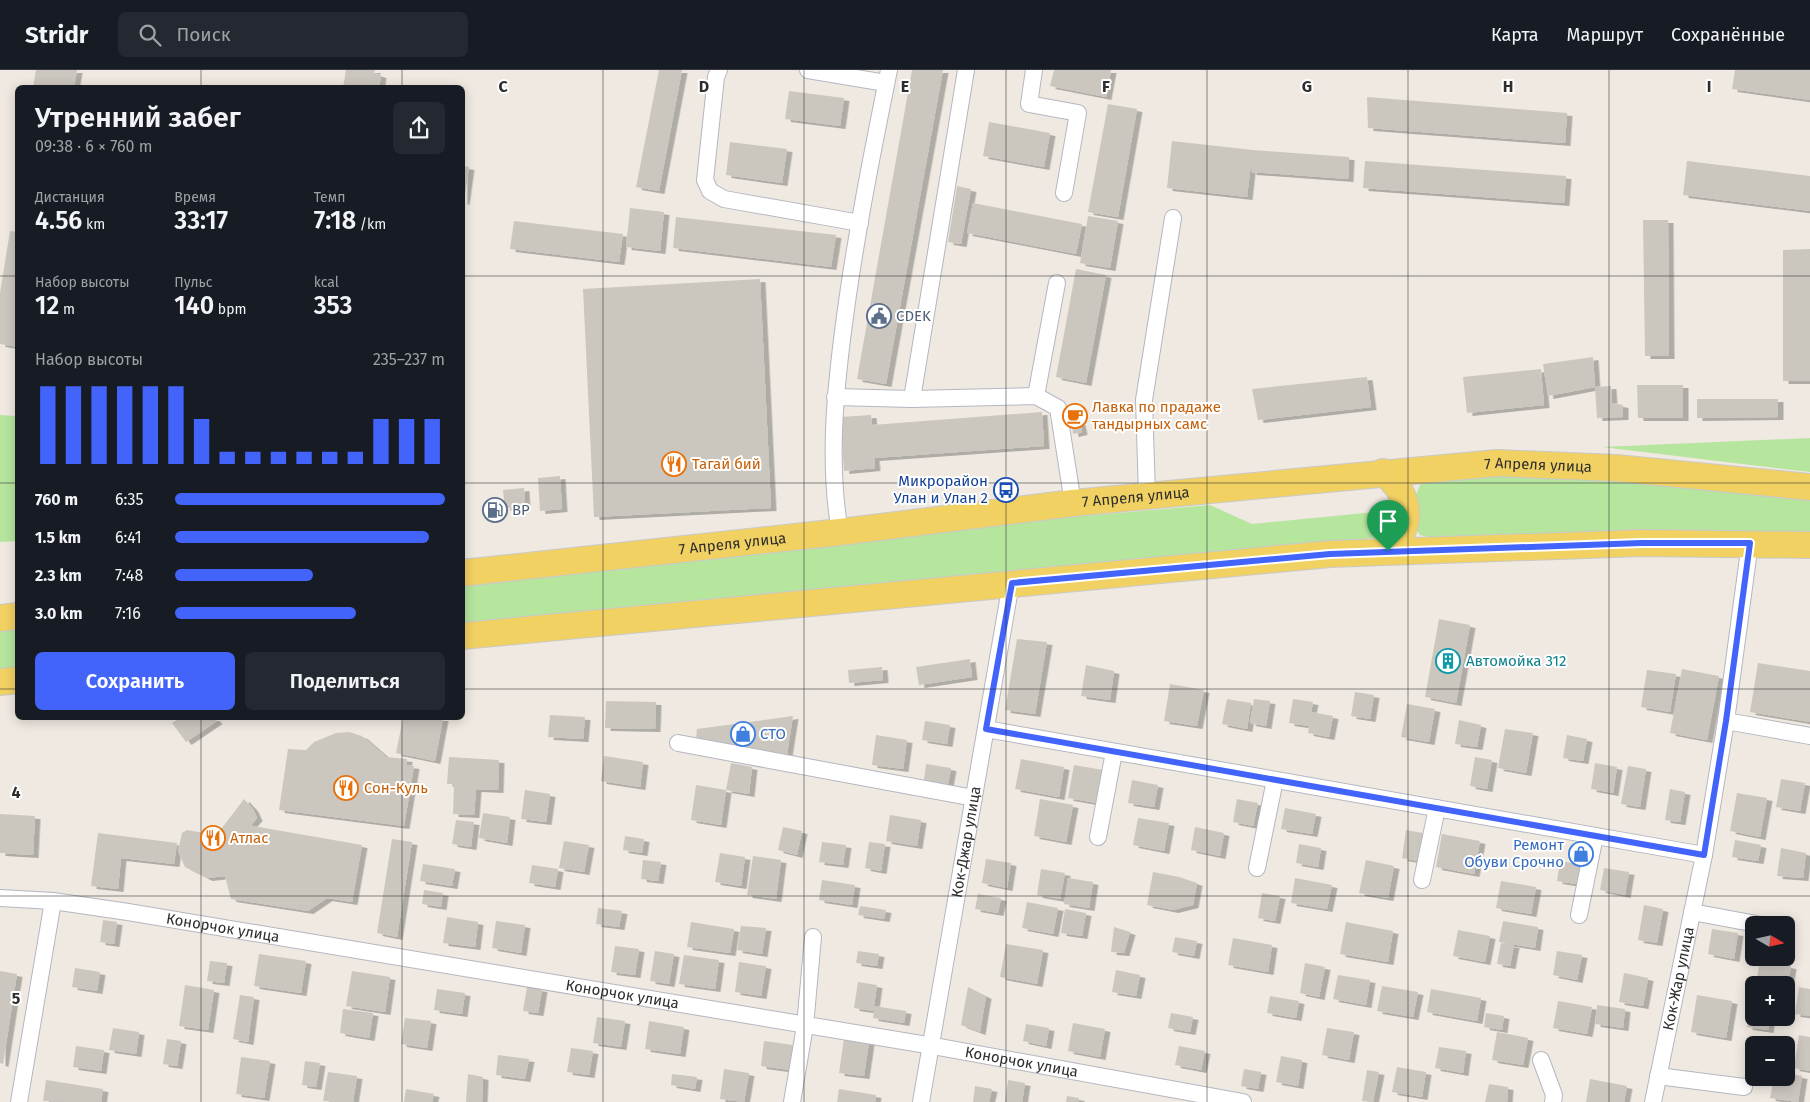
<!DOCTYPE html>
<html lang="ru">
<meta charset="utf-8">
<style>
body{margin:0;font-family:"Fira Sans",sans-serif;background:#242831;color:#f1f3f6;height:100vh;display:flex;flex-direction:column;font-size:19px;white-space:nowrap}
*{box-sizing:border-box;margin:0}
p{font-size:16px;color:#9ea1a6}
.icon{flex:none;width:28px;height:28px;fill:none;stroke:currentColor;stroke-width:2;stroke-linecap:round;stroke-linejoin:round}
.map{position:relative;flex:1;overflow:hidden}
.sheet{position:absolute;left:15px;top:15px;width:450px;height:635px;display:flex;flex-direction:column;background:#171b24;border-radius:8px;box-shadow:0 2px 12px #0003}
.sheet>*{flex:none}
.needle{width:32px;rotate:99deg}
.controls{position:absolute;left:1745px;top:846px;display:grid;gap:10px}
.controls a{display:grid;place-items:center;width:50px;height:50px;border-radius:8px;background:#171b24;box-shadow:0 2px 12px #0003;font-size:25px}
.pin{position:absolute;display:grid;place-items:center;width:42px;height:42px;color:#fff;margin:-51px -21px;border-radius:50% 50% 50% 0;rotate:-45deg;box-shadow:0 0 5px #0007}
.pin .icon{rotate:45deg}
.round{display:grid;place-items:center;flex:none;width:52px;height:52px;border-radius:8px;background:#242831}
.summary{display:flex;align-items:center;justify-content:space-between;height:85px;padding:0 20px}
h1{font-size:28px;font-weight:600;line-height:38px}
.stats{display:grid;grid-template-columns:repeat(3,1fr);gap:8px;height:85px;padding:5px 20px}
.stats div{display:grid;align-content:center}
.stats b{font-size:25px;font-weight:600}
.stats small{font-size:14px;font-weight:400}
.stats p{font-size:14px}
.chart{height:140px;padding:10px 20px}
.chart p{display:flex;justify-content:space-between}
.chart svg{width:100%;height:90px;margin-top:5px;stroke:#4264fb;stroke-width:6}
.button{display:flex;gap:10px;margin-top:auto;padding:10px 20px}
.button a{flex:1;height:58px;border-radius:8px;background:#4264fb;color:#fff;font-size:20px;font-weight:600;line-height:58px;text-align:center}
.button a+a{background:#242831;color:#f1f3f6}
ul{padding:0 20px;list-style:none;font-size:16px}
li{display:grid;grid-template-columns:80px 60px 1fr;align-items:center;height:38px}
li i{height:12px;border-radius:6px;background:#4264fb}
header{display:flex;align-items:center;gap:30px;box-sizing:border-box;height:70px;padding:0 25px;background:#171b24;border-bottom:1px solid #363941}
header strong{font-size:24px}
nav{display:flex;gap:28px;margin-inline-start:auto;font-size:18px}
.search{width:350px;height:45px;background:#242831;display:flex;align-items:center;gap:12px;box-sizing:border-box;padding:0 18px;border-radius:8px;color:#9ea1a6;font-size:19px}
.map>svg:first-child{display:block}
.green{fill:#b6e59e}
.building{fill:#cbc7bf;filter:url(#shadow)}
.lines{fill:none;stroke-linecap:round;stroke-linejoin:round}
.minor-casing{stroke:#b4b7c1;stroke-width:18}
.primary-casing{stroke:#c9c9c9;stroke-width:28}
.minor{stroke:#fff;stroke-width:16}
.primary{stroke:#f2d163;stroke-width:26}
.route-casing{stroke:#fff;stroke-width:10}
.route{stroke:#4264fb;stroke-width:6}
.grid{fill:none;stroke:#2e2e2e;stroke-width:1;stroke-opacity:0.55}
.labels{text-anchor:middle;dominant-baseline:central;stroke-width:4;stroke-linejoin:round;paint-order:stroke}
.service-label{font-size:15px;fill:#4e5e75;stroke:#fff;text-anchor:start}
.food-label{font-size:15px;fill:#c56008;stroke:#fff;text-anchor:start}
.street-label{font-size:15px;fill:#2e2e2e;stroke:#fff}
.transit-label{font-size:15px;fill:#164399;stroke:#fff;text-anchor:end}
.culture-label{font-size:15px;fill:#0d838f;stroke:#fff;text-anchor:start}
.shop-label{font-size:15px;fill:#366cbe;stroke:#fff;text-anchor:start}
.grid-label{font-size:16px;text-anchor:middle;font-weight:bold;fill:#2e2e2e;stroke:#fff;stroke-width:4;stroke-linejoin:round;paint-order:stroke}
</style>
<header>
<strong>Stridr</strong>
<div class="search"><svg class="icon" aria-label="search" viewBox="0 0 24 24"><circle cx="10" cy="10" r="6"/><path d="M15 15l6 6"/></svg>Поиск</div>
<nav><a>Карта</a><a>Маршрут</a><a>Сохранённые</a></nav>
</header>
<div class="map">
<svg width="1810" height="1032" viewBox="0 0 1810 1032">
<defs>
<filter id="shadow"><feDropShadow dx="5.5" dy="3" stdDeviation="0" flood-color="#0004"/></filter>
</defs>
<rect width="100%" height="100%" fill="#efe9e1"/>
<path class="green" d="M0,345L17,346V471L0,472Z
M1810,368V402L1602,377Z
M1484,406L1584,408L1810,429V466L1432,468L1420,465L1411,451L1414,429L1421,413Z
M1210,435L1252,454L1375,442L1389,447L1394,458L1385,467L463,553V515L1037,450Z
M17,559V598L0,600V561Z"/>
<path class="building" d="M36,0H77L74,18H33Z
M346,0H375L374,3L381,5L379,18H343Z
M659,0H682L659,121L636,117Z
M912,0H943L886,314L857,309Z
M1054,0H1111L1106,27L1050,16Z
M1735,0H1810V30L1732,19Z
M789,21L844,28L840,56L785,49Z
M1367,27L1567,43L1565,73L1368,58Z
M1108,34L1137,39L1118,147L1088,142Z
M989,52L1050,63L1044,97L983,86Z
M1172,71L1253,80L1349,87L1348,109L1251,102V92L1247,127L1167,118Z
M730,72L787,79L782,113L726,105Z
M1365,91L1566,106L1564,133L1363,118Z
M1687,91L1810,106V141L1683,125Z
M462,96L469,97L464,132L462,131Z
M957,116L971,119L961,174L948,172Z
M973,133L1082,154L1076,184L967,163Z
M630,138L664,142L660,181L626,177Z
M1088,146L1118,151L1110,198L1080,193Z
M676,147L836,165L831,197L673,178Z
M1643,150H1668L1669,286H1645Z
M514,151L623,164L619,192L510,179Z
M10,161L18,162V277L0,274V223Z
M1810,179V311H1783V180Z
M1076,199L1106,205L1086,313L1056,307Z
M760,209L771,438L594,447L583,219Z
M1593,287L1595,317L1548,326L1543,294Z
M1541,299L1544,335L1467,343L1463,307Z
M1367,307L1371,337L1258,350L1252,319Z
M1637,315H1683V348H1638Z
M1611,316L1612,333L1623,335V347L1597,348L1595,317Z
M1697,329H1778V347L1697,348Z
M1079,340L1081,350L1071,352L1069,341Z
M1042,342L1044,376L874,388L875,398L844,401L840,347L871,345L872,355Z
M1080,352L1082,362L1073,364L1072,353Z
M560,406L562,439L540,441L538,408Z
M524,418L525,436L505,438L503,420Z
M1439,549L1470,555L1456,633L1425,627Z
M1017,569L1047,572L1035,644L1005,640Z
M970,589L972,607L919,615L916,597Z
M1758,593L1810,601V652L1750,642Z
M1086,595L1114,601L1110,630L1081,626Z
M882,597L883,610L849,613L848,600Z
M1682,599L1719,606L1707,670L1670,663Z
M1647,600L1676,604L1670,642L1641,637Z
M1170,614L1204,620L1197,656L1164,651Z
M1355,622L1374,625L1370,649L1351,646Z
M1227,629L1251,633L1247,659L1222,654Z
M1254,629L1270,631L1266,656L1250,653Z
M1293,629L1313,632L1311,642L1333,646L1329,667L1308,663L1309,656L1289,653Z
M606,631L656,632L655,659L605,658Z
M1407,634L1435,639L1429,672L1401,667Z
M550,645L585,647L583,669L548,667Z
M793,646L787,684L696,669L697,659Z
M180,648H214L217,651L186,672L172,653Z
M403,648H443L435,691L396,683Z
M1459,650L1481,655L1477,677L1455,674Z
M925,651L950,655L947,674L922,670Z
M1505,659L1533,663L1526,703L1498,698Z
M349,662L362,666L386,687L407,689L406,695L414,696L404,756L279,740L288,679L306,680L314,672L336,663Z
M876,665L907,670L903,699L872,695Z
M1567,665L1587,669L1583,691L1563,688Z
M604,686L643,692L640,717L601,711Z
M449,687L499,690L498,720L476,719L474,745L453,744L454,714H447Z
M1475,687L1492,690L1487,719L1470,716Z
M1021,689L1064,697L1059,727L1015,719Z
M731,693L752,697L749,724L726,720Z
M1595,693L1617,697L1613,723L1591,719Z
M926,694L951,698L948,714L924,710Z
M1074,695L1103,700L1097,733L1068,728Z
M1628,696L1646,699L1640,737L1621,734Z
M1781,709L1805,713L1800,741L1776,737Z
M1132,710L1158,715L1154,737L1128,733Z
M696,715L726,720L721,755L691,750Z
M1670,719L1685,722L1680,752L1665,750Z
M525,720L550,724L546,752L521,749Z
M1737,723L1767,728L1760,767L1730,761Z
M244,729L253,739L257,748L251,755L253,756L362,775L352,832L327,828L308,841L231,829L225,806L207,808L185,797L178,781L182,763L187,760L209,764L222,758Z
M1040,729L1073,735L1066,772L1034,766Z
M1237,729L1258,733L1253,756L1233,752Z
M1285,738L1316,744L1312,764L1281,759Z
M483,743L510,747L507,773L479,768Z
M0,744L35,746L33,785L0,783Z
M890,745L921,750L917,776L886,771Z
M1138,748L1169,753L1164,781L1133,775Z
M456,750L474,752L471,777L452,774Z
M783,757L802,761L797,785L778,780Z
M1195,757L1224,763L1220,786L1191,780Z
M1406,760L1423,763L1418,791L1402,788Z
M98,763L177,773L174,794L121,788L118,819L91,816Z
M1442,764L1480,771L1474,804L1436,797Z
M625,766L644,769L642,783L623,780Z
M392,769L412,772L397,867L377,863Z
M1735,770L1761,775L1758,791L1732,787Z
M564,771L589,775L584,802L559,798Z
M822,772L846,775L843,795L819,792Z
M869,772L885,774L881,801L865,798Z
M1299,774L1321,778L1318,797L1296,793Z
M1781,778L1806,783L1803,808L1777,806Z
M720,783L745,787L741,816L715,812Z
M753,786L781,790L776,829L747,825Z
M986,789L1011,793L1007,818L982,813Z
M643,790L661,792L658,811L641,809Z
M1366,790L1394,796L1388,828L1359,823Z
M1560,791L1585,795L1582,815L1557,811Z
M423,794L455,799L452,816L420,811Z
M532,795L558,799L555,817L529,813Z
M1604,798L1629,802L1625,825L1600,820Z
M1041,799L1065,803L1060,829L1037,825Z
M1153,802L1179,807L1197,813L1193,835L1173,840L1147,835Z
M1068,808L1093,812L1089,838L1064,834Z
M1295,808L1332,815L1327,839L1291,833Z
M822,810L855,815L852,835L819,830Z
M1501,811L1536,817L1531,844L1496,838Z
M424,820L443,823L441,837L422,834Z
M1262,823L1280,826L1275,851L1258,848Z
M978,824L1001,828L998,843L975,839Z
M1027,832L1058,838L1053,864L1022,858Z
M1644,835L1663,839L1657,873L1638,870Z
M860,836L886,840L884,849L858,845Z
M598,838L622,841L619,857L596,854Z
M1065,839L1086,843L1082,866L1061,863Z
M447,847L478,852L475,877L443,873Z
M103,850L117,852L114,874L100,872Z
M496,851L525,855L521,883L492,878Z
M1503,851L1538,857L1535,878L1499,872Z
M691,852L734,859L730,883L687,877Z
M1346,852L1393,861L1388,892L1340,884Z
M741,856L766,858L762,884L737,880Z
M1114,857L1130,862L1124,883L1111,882Z
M1712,859L1738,863L1734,889L1708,884Z
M1458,860L1490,866L1485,892L1453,886Z
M1175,867L1197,871L1194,886L1172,882Z
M1233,868L1272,875L1268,902L1228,895Z
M1501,873L1514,875L1510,896L1497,894Z
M1006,874L1043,880L1037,914L1000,907Z
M615,876L639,879L635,905L611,902Z
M655,881L674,884L669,914L650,911Z
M858,881L879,884L877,896L856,893Z
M1557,881L1582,885L1577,910L1553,905Z
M259,884L306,891L301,923L254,916Z
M684,885L719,890L715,919L679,914Z
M210,891L227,893L224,913L207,911Z
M1760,891L1791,896L1788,915L1756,914Z
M739,892L766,896L761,926L735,922Z
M1305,893L1325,897L1319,927L1300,923Z
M75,898L100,902L97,921L72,917Z
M1116,900L1140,905L1136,926L1112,922Z
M0,901L17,904L3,994L0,993Z
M352,901L390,907L385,942L346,936Z
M1624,903L1648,908L1643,936L1619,932Z
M1338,905L1370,910L1366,935L1333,929Z
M858,912L877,915L874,936L906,941L904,953L873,948L874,941L854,938Z
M185,915L214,920L208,960L179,956Z
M1382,916L1418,922L1413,947L1377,941Z
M527,917L542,919L538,943L523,941Z
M968,917L986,926L980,962L961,955Z
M1799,917L1810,919V946L1795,944Z
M437,919L465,923L462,944L434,940Z
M1431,919L1481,928L1477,951L1427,942Z
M240,925L254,927L248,972L233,969Z
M1697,925L1732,931L1726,968L1691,962Z
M1270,926L1299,931L1296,948L1267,943Z
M1558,931L1592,937L1587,964L1553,958Z
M1597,935L1625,939L1623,958L1595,954Z
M343,939L373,943L369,968L340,963Z
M1750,940L1754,941V948H1770L1768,960L1747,957Z
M1171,943L1193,947L1190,962L1168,958Z
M1486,943L1504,946L1502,960L1484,957Z
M597,947L625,951L621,977L593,973Z
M405,948L431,951L427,978L401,974Z
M649,951L684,957L680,984L645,979Z
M1073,953L1105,959L1100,987L1068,981Z
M1026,954L1049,958L1046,976L1023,971Z
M113,958L139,962L136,984L109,980Z
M1327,958L1354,962L1349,990L1322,985Z
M1497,962L1528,968L1523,995L1492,990Z
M1799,965L1810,967V1001L1794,998Z
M844,968L869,972L864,1006L839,1003Z
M167,969L181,971L177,996L163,994Z
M764,971L793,975L790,1000L761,996Z
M76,976L104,980L101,1001L73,997Z
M1179,976L1205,981L1201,1000L1175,995Z
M1439,977L1466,981L1463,1003L1435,998Z
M571,978L593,981L589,1005L567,1002Z
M498,985L529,989L525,1009L496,1005Z
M1281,986L1302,990L1298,1016L1276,1012Z
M241,987L270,991L264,1028L236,1024Z
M305,991L320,993L316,1017L302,1015Z
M1397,997L1426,1002L1422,1027L1392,1022Z
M724,999L749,1003L744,1032L720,1029Z
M1244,999L1261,1002L1258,1019L1241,1016Z
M1367,1000L1379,1002L1373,1032L1362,1031Z
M328,1002L357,1006L353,1032L323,1031Z
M1786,1003L1802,1006L1798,1032L1770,1028L1774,1008H1786Z
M468,1004L483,1007L482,1032H466Z
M672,1004L697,1007L695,1019L671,1015Z
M1590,1009L1627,1016L1624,1032H1586Z
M46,1010L103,1019L101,1032L43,1031Z
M1008,1010L1025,1013L1022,1032H1005Z
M1489,1014L1508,1017L1507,1032H1485Z
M975,1016L992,1019L989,1032H973Z
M406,1019L434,1024L432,1032H404Z
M839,1019L876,1025L875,1032H837Z
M1067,1026L1079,1028L1078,1032H1066Z"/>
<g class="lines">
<defs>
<g id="minor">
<path d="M719,0L716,7L705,110L710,121L724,129L860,153"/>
<path d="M808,0L886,13"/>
<path d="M1034,0L1029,34L1078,43L1064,123"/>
<path d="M1036,326L1057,213"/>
<path d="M835,327L912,329L1036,326L1058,338L1073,433"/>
<path d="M912,329L966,0"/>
<path d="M1147,425L1144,330L1173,148"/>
<path d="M840,462C828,393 835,322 844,254C855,169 872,84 889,0"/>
<path d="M1726,651L1810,666"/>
<path d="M986,659L1704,785"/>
<path d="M678,673L974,728"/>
<path d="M1098,767L1114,682"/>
<path d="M1257,798L1275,710"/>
<path d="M1422,810L1437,738"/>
<path id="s1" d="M0,828L53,831L128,842L939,977L1243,1032"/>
<path d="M1692,842L1762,855"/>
<path d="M1579,845L1595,766"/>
<path d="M1541,990L1554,1025L1553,1032"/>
<path d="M1658,1006L1744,1017"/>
<path d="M19,1032L53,831"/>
<path d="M792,1032L805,956L813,867"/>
<path id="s2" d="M921,1032L1011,513"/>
<path id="s3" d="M1653,1032L1704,785L1726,651L1750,473"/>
</g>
<g id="primary">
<path d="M1383,402C1411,425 1415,455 1388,481"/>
<path id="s4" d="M462,503L840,462L1073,433L1497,393L1616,398L1810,417"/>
<path d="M0,548L18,546"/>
<path d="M462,566L1330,484L1641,473L1810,475"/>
<path d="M0,612L18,610"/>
</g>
</defs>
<use href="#minor" class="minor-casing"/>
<use href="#primary" class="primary-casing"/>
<use href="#minor" class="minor"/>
<use href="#primary" class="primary"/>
</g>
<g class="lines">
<defs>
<path id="route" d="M1641,473H1750L1726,651L1704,785L986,659L1012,513L1330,484Z"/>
</defs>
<use href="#route" class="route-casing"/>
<use href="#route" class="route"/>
</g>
<path class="grid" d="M201,0V18M402,0V18M603,0V1032M804,0V1032M1006,0V1032M1207,0V1032M1408,0V1032M1609,0V1032M0,206H18M462,206H1810M0,413H18M462,413H1810M0,619H18M462,619H1810M201,648V1032M402,648V1032M0,826H1810"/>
<defs>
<symbol id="civic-ring" viewBox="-11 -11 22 22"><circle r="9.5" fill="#fff" stroke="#5c6f8a" stroke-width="1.5"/><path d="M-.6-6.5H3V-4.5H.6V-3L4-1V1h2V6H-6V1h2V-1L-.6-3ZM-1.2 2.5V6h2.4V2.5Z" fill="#5c6f8a"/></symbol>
<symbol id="cafe-ring" viewBox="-11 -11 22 22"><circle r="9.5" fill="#fff" stroke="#e8710a" stroke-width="1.5"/><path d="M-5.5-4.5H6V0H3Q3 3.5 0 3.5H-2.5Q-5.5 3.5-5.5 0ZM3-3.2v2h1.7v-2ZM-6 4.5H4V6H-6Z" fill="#e8710a"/></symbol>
<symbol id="restaurant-ring" viewBox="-11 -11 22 22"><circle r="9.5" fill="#fff" stroke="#e8710a" stroke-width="1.5"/><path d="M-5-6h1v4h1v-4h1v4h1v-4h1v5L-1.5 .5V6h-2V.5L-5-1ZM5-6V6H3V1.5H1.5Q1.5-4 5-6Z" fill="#e8710a"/></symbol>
<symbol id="bus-ring" viewBox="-11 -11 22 22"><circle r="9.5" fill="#fff" stroke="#1a4fb4" stroke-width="1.5"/><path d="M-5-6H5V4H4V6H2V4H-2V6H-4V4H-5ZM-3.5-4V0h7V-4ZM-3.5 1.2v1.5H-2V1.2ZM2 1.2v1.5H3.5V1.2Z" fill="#1a4fb4"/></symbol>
<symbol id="fuel-ring" viewBox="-11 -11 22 22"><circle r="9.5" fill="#fff" stroke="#5c6f8a" stroke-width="1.5"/><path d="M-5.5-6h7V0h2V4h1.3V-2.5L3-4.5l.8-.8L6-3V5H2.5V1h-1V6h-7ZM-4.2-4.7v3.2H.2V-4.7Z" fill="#5c6f8a"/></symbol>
<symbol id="building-ring" viewBox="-11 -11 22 22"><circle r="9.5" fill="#fff" stroke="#0f9aa8" stroke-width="1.5"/><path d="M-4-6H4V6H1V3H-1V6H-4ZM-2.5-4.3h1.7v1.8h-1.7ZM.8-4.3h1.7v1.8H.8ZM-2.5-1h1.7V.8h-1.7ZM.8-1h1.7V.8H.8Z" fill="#0f9aa8"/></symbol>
<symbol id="shop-ring" viewBox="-11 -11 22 22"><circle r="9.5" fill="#fff" stroke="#3f7fe0" stroke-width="1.5"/><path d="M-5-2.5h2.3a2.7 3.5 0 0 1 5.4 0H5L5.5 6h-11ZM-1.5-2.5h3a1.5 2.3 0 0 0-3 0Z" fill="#3f7fe0"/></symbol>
</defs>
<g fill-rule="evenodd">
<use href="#civic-ring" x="865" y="232" width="28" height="28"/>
<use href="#cafe-ring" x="1061" y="332" width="28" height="28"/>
<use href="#restaurant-ring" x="660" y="380" width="28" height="28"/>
<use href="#bus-ring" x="992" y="406" width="28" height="28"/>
<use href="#fuel-ring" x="481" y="426" width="28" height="28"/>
<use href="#building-ring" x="1434" y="577" width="28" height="28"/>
<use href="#shop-ring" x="729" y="650" width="28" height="28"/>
<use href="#restaurant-ring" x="332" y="704" width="28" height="28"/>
<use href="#restaurant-ring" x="199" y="754" width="28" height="28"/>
<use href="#shop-ring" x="1567" y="770" width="28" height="28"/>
</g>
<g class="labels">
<g class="service-label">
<text x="896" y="246">CDEK</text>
<text x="512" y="440">BP</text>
</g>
<g class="food-label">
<text x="1092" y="337">Лавка по прадаже<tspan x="1092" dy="17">тандырных самс</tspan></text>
<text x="692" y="394">Тагай бий</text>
<text x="364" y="718">Сон-Куль</text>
<text x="230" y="768">Атлас</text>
</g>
<g class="street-label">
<text stroke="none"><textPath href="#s4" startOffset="1082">7 Апреля улица</textPath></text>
<text stroke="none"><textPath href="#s4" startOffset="678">7 Апреля улица</textPath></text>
<text stroke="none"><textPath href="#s4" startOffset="272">7 Апреля улица</textPath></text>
<text stroke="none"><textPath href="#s2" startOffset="264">Кок-Джар улица</textPath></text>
<text stroke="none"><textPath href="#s1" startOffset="225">Конорчок улица</textPath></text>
<text stroke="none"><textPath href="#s3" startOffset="126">Кок-Жар улица</textPath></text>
<text stroke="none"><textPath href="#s1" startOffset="630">Конорчок улица</textPath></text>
<text stroke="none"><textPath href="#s1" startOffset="1035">Конорчок улица</textPath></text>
</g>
<g class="transit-label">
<text x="988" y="411">Микрорайон<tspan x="988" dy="17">Улан и Улан 2</tspan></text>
</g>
<g class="culture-label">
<text x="1466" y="591">Автомойка 312</text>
</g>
<g class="shop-label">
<text x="760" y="664">СТО</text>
<text x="1564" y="775" text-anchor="end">Ремонт<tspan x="1564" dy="17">Обуви Срочно</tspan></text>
</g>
</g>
<g class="grid-label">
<text x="503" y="22">C</text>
<text x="704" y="22">D</text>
<text x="905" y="22">E</text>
<text x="1106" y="22">F</text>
<text x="1307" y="22">G</text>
<text x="1508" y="22">H</text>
<text x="1709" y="22">I</text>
<text x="16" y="728">4</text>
<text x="16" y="934">5</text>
</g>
</svg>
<div class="controls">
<a><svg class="needle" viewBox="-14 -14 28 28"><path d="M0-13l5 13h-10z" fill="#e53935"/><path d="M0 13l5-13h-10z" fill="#9ea1a6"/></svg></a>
<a>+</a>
<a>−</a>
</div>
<div class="pin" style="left:1388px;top:481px;background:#1e9e55"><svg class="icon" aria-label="arrive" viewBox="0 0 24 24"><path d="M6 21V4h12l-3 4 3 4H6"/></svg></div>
<section class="sheet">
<div class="summary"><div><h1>Утренний забег</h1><p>09:38 · 6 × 760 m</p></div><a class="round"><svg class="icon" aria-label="share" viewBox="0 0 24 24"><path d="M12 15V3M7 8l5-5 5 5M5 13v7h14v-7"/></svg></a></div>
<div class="stats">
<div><p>Дистанция</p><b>4.56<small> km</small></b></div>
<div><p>Время</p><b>33:17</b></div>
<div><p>Темп</p><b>7:18<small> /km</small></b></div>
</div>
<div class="stats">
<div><p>Набор высоты</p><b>12<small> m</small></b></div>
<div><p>Пульс</p><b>140<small> bpm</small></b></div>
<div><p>kcal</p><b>353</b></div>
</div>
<div class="chart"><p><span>Набор высоты</span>235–237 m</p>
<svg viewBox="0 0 160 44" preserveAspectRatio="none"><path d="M5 44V6M15 44V6M25 44V6M35 44V6M45 44V6M55 44V6M65 44V22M75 44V38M85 44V38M95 44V38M105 44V38M115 44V38M125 44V38M135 44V22M145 44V22M155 44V22"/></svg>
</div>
<ul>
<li><b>760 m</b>6:35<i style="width:100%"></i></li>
<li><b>1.5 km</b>6:41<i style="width:94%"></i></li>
<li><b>2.3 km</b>7:48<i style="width:51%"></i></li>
<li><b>3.0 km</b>7:16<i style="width:67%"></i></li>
</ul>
<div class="button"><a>Сохранить</a><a>Поделиться</a></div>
</section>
</div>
